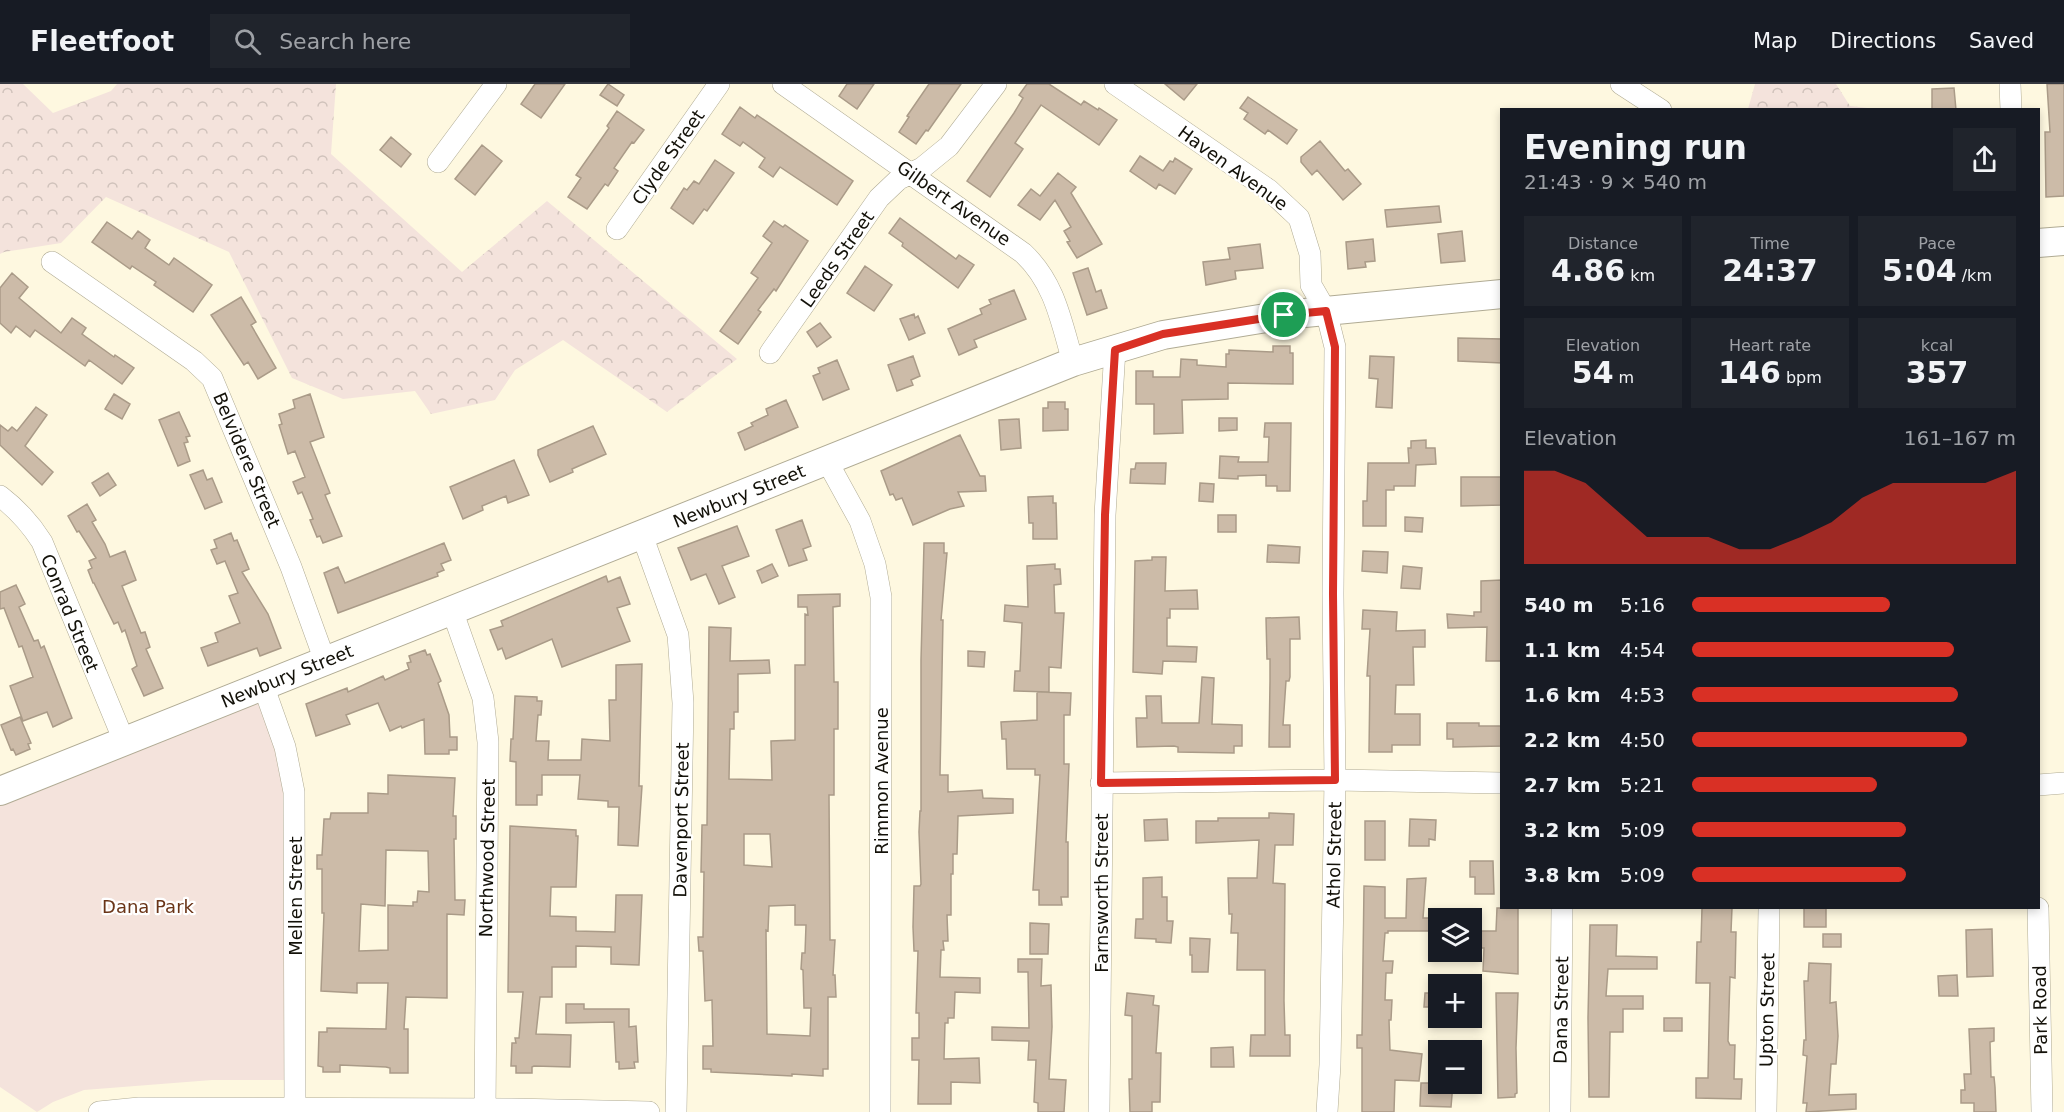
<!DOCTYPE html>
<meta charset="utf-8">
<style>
body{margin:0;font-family:"DejaVu Sans",sans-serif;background:#20242c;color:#f1f3f6;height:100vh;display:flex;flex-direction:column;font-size:22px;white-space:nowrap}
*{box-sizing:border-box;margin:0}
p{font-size:20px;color:#9ea1a6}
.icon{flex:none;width:33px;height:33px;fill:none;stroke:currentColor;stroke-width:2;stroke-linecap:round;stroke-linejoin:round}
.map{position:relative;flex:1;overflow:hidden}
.sheet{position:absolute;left:1500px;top:24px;width:540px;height:801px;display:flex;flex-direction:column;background:#171b24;border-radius:0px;box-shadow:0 3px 9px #0003}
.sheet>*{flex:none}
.tools{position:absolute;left:1428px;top:824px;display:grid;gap:12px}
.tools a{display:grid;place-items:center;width:54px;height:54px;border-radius:0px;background:#171b24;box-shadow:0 3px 9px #0003;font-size:30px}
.pin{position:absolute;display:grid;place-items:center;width:51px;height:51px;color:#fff;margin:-26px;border:3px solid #fff;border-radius:50%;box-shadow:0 2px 6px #0007}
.round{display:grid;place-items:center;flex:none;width:63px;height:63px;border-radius:0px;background:#20242c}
.summary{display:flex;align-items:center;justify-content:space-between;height:102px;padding:0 24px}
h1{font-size:33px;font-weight:800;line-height:45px}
.stats{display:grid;grid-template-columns:repeat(3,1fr);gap:9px;height:102px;padding:6px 24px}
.stats div{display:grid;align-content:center;border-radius:0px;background:#20242c;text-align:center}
.stats b{font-size:30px;font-weight:800}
.stats small{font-size:16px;font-weight:400}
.stats p{font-size:16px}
.chart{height:168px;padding:12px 24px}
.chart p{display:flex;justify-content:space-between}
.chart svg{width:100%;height:108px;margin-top:6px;fill:#d93025;opacity:.7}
ul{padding:0 24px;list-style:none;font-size:20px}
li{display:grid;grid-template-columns:96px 72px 1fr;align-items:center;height:45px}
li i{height:15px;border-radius:8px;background:#d93025}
header{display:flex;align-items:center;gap:36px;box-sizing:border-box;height:84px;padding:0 30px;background:#171b24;border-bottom:2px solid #363941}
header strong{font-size:28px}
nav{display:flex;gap:33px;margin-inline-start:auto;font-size:21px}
.search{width:420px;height:54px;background:#20242c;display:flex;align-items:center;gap:15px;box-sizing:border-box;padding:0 21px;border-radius:0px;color:#9ea1a6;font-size:22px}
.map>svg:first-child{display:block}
.forest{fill:url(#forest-crowns)}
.park{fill:#f4e3dc}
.building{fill:#ccbba8;stroke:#aa9b88;stroke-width:1.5;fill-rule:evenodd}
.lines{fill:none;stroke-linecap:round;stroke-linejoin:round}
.street-casing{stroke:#b0ab94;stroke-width:22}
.secondary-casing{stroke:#b0ab94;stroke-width:30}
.street{stroke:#fff;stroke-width:21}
.secondary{stroke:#fff;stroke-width:28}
.route-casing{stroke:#fff;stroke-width:12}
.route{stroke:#d93025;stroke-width:8}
.labels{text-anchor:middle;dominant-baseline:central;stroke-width:4.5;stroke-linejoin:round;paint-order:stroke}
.street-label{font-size:18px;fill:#131109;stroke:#fff}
.park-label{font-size:18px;fill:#6a3518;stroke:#fff}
</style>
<header>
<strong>Fleetfoot</strong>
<div class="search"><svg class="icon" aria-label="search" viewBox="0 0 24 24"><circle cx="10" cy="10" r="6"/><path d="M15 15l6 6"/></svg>Search here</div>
<nav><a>Map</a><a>Directions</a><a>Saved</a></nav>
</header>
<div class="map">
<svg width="2064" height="1028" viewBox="0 0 2064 1028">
<defs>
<pattern id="forest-crowns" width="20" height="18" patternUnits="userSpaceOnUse" patternTransform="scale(1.5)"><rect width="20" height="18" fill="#f4e3dc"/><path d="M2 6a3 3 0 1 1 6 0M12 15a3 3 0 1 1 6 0" fill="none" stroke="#d0c2bb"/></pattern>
</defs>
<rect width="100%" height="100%" fill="#fef8e0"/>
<path class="forest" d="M0,0H23L53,29L111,7L117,0H336L331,70L462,188L547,117L737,275L667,328L563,256L515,286L495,316L431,330L415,307L343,315L292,294L229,168L106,113L61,159L4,168L0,170Z
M1755,0H1836L1850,22L1876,25H1748Z"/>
<path class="park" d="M265,615L286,669L296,996H212L84,1006L53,1018L37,1028L0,1003V721Z"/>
<path class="building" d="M535,0H565L541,34L521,20Z
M608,0L624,11L617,22L600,11Z
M847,0H874L857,25L839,12Z
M929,0H961L928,47L926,46L916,60L899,48L909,33L907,32Z
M1027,0H1049L1081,21L1084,17L1098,26L1099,24L1117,36L1099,61L1041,21L1015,59L1023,65L990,113L967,97L1014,29L1023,14L1019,11Z
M1165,0H1197L1184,16Z
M2047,0H2064V112L2046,113L2045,48H2050Z
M1954,4L1956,26H1932V5Z
M1248,13L1297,46L1287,60L1268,46L1265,50L1244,35L1248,29L1240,24Z
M740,23L755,34L757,31L853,97L837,121L780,83L773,93L759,83L765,74L743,58L740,62L722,50Z
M617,27L644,46L634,59L632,58L614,84L618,87L608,102L605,100L587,125L568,113L581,94L576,91L609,44L607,42Z
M391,53L411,70L401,83L380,66Z
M1320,57L1345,87L1348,85L1361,100L1343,116L1317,86L1312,91L1301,78V73Z
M482,61L502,77L475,111L455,95Z
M1140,72L1163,87L1170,77L1173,78L1175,74L1192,85L1175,110L1159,100L1156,105L1130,87Z
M715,76L734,89L707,127L704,125L693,140L671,124L684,104L687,106L694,97L699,100Z
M1058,89L1076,103L1071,109L1102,160L1077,174L1067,158L1070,157L1064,147L1071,143L1055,116L1040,136L1018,121L1031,105L1040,112Z
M1439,122L1441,138L1387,143L1385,126Z
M900,134L956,175L959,171L974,181L958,204L902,162L903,159L889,149Z
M774,137L783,143L785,141L808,157L776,207L774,205L758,226L761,228L738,260L720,247L758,194L751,189L772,159L763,152Z
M107,138L132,155L138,147L150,156L145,164L169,181L174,174L212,201L193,228L154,201L156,198L132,182L130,185L92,158Z
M1462,147L1465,177L1441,179L1438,150Z
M1373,155L1375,177L1365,178L1366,183L1348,185L1346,158Z
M1260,160L1263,184L1235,187L1236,195L1206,201L1203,178L1230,175L1228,164Z
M865,182L892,201L874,227L847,209Z
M1088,184L1096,208L1101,206L1107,224L1087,231L1073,189Z
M12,189L28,203L19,214L61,249L72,234L86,244L82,250L114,273L115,271L134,284L122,300L89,276L85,282L35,246L30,253L16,242L11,249L0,239V204Z
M1014,206L1026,235L974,256L977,263L959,271L948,245L982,230L980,225L991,220L989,216Z
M241,213L256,238L251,241L276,284L258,295L248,278L244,281L211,231Z
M914,230L915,234L918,232L925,249L909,256L900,235Z
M820,239L831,253L817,263L807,248Z
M1458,254L1502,255V279L1458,277Z
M1273,262H1290V269H1293V300L1228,299V315L1182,316L1183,349L1154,350V320H1136V287H1153V293H1180L1181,275L1197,276V281L1226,283V270H1229V266L1273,268Z
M913,272L920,292L911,296L913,301L897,307L888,281Z
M1370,272L1394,273L1392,324L1376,323L1378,295L1369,294Z
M837,276L849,305L823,316L813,292L820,289L818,284Z
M114,310L130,320L122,335L105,325Z
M310,310L324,353L310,358L330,409L325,411L342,452L323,459L320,452L317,453L310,436L313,435L302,408L298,410L293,398L305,393L295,367L288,370L279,341L282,340L279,330L295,324L293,316Z
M786,316L798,343L745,366L738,349L753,342L751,339L768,331L766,325Z
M1048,318H1065V325H1068V346L1043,347V324H1048Z
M36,323L47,331L25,362L53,388L42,401L0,361V341L8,347L12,343L17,347Z
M179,328L190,352L186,353L188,358L184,359L190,377L178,382L159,336Z
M1219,334H1237V346L1219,347Z
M1019,335L1021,364L1001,366L999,336Z
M1265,339H1291L1290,407H1277V402H1266V391L1238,392V395L1219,394L1220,372L1239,373L1238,378H1268L1269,353H1264Z
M593,342L606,370L572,385L573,388L550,398L538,371V366Z
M960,351L980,392H985L986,407L958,408L964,422L950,425L913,441L902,414L896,416L893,410L890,411L881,387Z
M1426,356V364H1435L1436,380L1416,381L1415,402H1394V406H1386V442H1363V417H1367L1368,379H1409L1408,364H1411V357Z
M514,376L529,411L508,419L506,412L482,422L483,426L463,435L450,403Z
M1136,379H1166L1165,400L1130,399L1131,385H1135Z
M203,386L207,396L212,394L222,418L205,425L190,391Z
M108,389L116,401L100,412L92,399Z
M1461,393H1502V421L1461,422Z
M1200,399L1214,400L1213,418L1199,417Z
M1053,412V419H1056L1057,455H1033V439H1029L1028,413Z
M87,420L96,436L92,438L105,460L110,473L125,467L136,496L122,502L141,549L145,548L150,563L146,565L163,604L144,612L132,585L137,582L125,546L122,548L118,538L114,540L94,499H93L88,486L92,484L89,477L96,474L79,447L77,448L68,432Z
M1218,431H1236V448H1218Z
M1405,433L1423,434L1422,448L1405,447Z
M802,436L811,462L803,465L807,476L789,482L776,446Z
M737,442L749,472L722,482L735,513L719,520L706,490L691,496L678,464Z
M231,449L234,457L237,456L249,485L242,488L268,530L281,564L260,572L257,564L208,582L201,564L218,558L215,549L240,539L229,512L238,509L225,477L217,480L211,466L217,464L214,456Z
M444,459L451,476L441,480L444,486L437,489L438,492L338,529L324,489L338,483L345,499Z
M924,459H944V469H947L941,536H943L940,691H948V708L982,706L983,714L1013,715V729L958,732L957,770H953V790H951V831H947L948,857H943L944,866H941L940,893L980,894V909L955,908L954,934H948V939H945L944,975L979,974L980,999L951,998V1020H918L919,976H912V954H919V929H916L918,867H914L913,843L914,802H920L921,800L919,748L920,727H921V576Z
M1268,461L1300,463L1299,479L1267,478Z
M1363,467L1388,468L1387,489L1362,487Z
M1152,473H1166L1165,507L1197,506L1198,525H1170V534H1167V562L1197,563L1196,578L1163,577L1162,590L1133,588L1135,477L1152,476Z
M772,480L778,492L762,499L757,487Z
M1055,480V485H1060L1061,500L1054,501L1055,529H1064L1061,584L1049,583V608L1014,607L1015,587H1020L1022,539L1004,537L1005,521L1028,523L1027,482Z
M1403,482L1422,484L1420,505L1401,504Z
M606,492L608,498L620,493L630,520L617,524L630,557L562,583L552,555L506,575L502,564L498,566L490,546L503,542L501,537Z
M1502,496V577H1486L1487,543L1448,544L1447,530L1474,532V528H1481V497Z
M16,501L25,520L19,523L34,557L38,556L41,564L44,562L72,634L53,643L47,628L23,637L10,602L33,593L22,562L19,563L4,524L0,525V508Z
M840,510V522L833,523L834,598H838V645H834V711H829L830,856H835L833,891H835L836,913H828V985H823V992L792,990V992L711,988V985H703V962H713L712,916L705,917L703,867H699L698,853H703L704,788H701L702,741H707L709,543L731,544L730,577L769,576L770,589L738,590V628H734V645H730L729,695L772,696L771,657L795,656V581H805V530L808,531L807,523H798V511ZM744,750H770L772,783L744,781ZM795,821V841H806L805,869H802L801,885L803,886L804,924H811L810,952L767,950L766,846L768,847L769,822Z
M1363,526L1397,528L1396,547L1425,546V563H1413L1414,601H1396L1395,630H1420V661H1392V668H1369L1370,592H1367L1370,545H1362Z
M1299,533L1300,555H1290V593L1289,597H1286L1283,641H1290V663H1269L1270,597V575H1267L1266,534Z
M425,566L427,571L430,570L441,597L438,599L449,631L450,653H457V666H449V670H425L424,635L402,644L401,642L390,647L378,619L346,631L350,640L316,652L306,620L347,604L348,608L383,592L385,596L409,585L407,579L411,578L409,572Z
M968,567L985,568L984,583L968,582Z
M642,580L639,702H642L638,762L618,761L619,723H608V717L578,715L580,691H542V711H537V721H516V678L510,677L511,655H513L515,612L537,613V617H542L541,631H538L536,657H549L548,676H581L582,655L610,657L609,616H616V581Z
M1202,593L1214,594L1212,640L1242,641V662H1234V669L1178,668V663L1174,662L1137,663L1136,634H1147L1146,612H1161L1162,639H1199Z
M1037,608L1071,609L1070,631H1064V680H1069L1066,758H1068V813H1061L1062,821H1039V806H1033L1040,691H1035V685H1007L1006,655H1002L1001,638L1037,636Z
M20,633L31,659L28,660L30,665L16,671L13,665L11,666L1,641Z
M1447,639H1479V642H1502V662L1453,663V655H1447Z
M388,691L455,694L453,732H456V755H454L455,816H465L464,831L447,830V914L406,913L404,945H408V989H390V984L386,983L340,981V988H323V983L318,982L319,948H327V944L386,945L388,899H357V909L321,907L324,829H322V785H317V771H322L324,735H330L331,729H368V709L388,710ZM386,766L428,767L429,808L418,807L417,818H413V822L388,821V866L359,867L361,820L385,822Z
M1269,729L1294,730L1293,761H1275L1273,799L1285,800L1284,917L1285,951H1290V972H1250L1251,951H1265V886H1237L1238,849H1231L1232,830H1229L1228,794H1257L1259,756L1196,759V737H1218V734H1269Z
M1167,735L1168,756L1145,757L1144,736Z
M1410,735L1436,736L1435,756L1429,755V762H1409Z
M1365,737H1385V776H1365Z
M510,742L576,746V752H578L576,803H551L550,832L576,833V847L615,848L616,811H642L639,881L611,880V863L576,862V883H552V913H540L536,950L571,951L570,983L534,982L532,983V989H516V982H511L512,959H516L515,954H519L523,908H508Z
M1470,777H1493L1494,810H1475V793H1470Z
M1162,793V813H1167V837H1173L1171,859L1156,858V855L1135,854L1136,835H1143V794Z
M1426,794L1423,834H1438V847H1388V849H1385L1383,877H1393L1392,889H1386L1385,916H1392L1391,936H1389L1390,966L1422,970L1419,997L1395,996L1394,1028H1362V964H1357V951H1362L1364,802L1385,803V834H1406L1407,795Z
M1497,824H1518V890L1483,887L1484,864H1476V847H1496Z
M1702,824H1732L1731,848H1736L1735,894L1730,893L1728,957L1730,961H1735L1734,995H1742L1741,1015L1696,1014V994H1708L1710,899H1696L1697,858H1701Z
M1804,824H1826V843H1804Z
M1030,839L1049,840L1048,870H1030Z
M1590,841H1617L1616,872L1657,873V885H1608L1606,912H1643V925H1623V948H1610L1609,1013H1589L1588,934Z
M1992,845L1993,892L1967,893L1966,846Z
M1823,850H1841V863H1823Z
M1190,854L1210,855L1208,888H1192V871H1190Z
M1018,875H1042L1041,902L1051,901L1052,943L1049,995L1066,996L1064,1028H1038V1019L1034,1018L1036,976H1028L1029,957L992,956V943L1029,944L1028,888H1018Z
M1809,879L1831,880L1830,919L1836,918L1838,952L1836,980H1831L1829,1011L1856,1010V1025L1806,1028L1807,1019H1803L1807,972L1803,971L1804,956H1806L1804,897H1808Z
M1957,891L1958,912H1939L1938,892Z
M1127,909L1154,912L1153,921L1159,922L1156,969H1161L1160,1018H1152V1028H1130L1129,995H1132V932L1125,931Z
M1425,909H1438V923H1424Z
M1496,909H1518L1516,964L1517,1009L1515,1010V1013L1498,1014Z
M566,920H584V925H629V943L636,942L638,978H634L635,984L619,985V978H616L614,938L566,939Z
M1664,934H1682V947H1664Z
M1994,944V957L1990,958L1991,993H1994L1995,1003L1996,1028H1974V1019H1961V1006H1965L1964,990H1971L1969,945Z
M1233,963L1234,983H1211V964Z
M1421,999H1453L1451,1023L1420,1022Z"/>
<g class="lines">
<defs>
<path id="street" d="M783,0L1023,169C1055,199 1061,237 1073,278
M1115,0L1269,106L1299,134L1310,170L1311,201L1326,227L1335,263L1333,510L1335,696L1330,981L1327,1028
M1621,0L1661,26
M2010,0L2011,26
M438,78L496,0
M617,145L719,0
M52,178L194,277L212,294L291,483L325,577
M770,269L879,114L899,95L922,84L949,62L996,0
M827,377L860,437L875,480L881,513L880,1028
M0,412C17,425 30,439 42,458L124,657
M642,451L678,551L683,619L676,1028
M452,526L483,614L488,658L485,1028
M263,601L285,663L294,708L295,1028
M1101,699L1335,696L1502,699
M2038,701L2064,699
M2038,824L2042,1028
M99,1028L139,1024L512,1025L649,1028
M1099,1028L1105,431L1115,265
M1560,1028L1562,824
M1766,1028L1769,824"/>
<path id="secondary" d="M2038,159L2064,157
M0,707L1073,278L1163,251L1284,231L1502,210"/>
</defs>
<use href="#street" class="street-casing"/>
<use href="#secondary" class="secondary-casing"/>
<use href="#street" class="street"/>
<use href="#secondary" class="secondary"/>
</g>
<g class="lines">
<defs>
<path id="route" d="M1326,227L1335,263L1333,510L1335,696L1101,699L1105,431L1115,266L1163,250L1284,231Z"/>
</defs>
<use href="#route" class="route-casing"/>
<use href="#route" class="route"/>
</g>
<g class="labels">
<g class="street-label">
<text transform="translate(668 73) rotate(-55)">Clyde Street</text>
<text transform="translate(1233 84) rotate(36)">Haven Avenue</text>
<text transform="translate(954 119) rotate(35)">Gilbert Avenue</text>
<text transform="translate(837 175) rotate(-55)">Leeds Street</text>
<text transform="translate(247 376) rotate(67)">Belvidere Street</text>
<text transform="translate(739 412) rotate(-22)">Newbury Street</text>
<text transform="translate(70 529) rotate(68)">Conrad Street</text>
<text transform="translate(287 592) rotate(-22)">Newbury Street</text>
<text transform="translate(881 697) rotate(-90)">Rimmon Avenue</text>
<text transform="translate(681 736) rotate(-89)">Davenport Street</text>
<text transform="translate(1334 771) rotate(-89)">Athol Street</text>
<text transform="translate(487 774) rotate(-89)">Northwood Street</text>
<text transform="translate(1101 809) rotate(-90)">Farnsworth Street</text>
<text transform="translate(295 812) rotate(-90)">Mellen Street</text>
<text transform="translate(1561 926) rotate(-89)">Dana Street</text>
<text transform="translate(1767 926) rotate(-89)">Upton Street</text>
<text transform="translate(2040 926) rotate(-91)">Park Road</text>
</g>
<g class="park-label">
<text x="148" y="822">Dana Park</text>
</g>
</g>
</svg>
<div class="tools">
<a><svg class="icon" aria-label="layers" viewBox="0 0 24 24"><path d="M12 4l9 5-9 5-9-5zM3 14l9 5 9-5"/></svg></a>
<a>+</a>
<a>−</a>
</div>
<div class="pin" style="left:1284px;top:231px;background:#1e9e55"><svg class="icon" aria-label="arrive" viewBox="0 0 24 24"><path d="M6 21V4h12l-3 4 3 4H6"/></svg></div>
<section class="sheet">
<div class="summary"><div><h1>Evening run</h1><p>21:43 · 9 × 540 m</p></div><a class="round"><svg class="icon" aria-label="share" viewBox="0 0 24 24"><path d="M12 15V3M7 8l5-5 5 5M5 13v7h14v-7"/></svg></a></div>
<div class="stats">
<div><p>Distance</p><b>4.86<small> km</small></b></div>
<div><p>Time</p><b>24:37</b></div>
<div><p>Pace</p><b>5:04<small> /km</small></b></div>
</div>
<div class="stats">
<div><p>Elevation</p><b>54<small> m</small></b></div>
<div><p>Heart rate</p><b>146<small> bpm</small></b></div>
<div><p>kcal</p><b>357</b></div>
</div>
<div class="chart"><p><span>Elevation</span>161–167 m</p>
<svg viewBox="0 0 160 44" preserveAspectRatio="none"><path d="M0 44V6L10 6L20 11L30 22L40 33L50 33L60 33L70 38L80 38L90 33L100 27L110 17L120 11L130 11L140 11L150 11L160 6V44z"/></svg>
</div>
<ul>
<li><b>540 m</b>5:16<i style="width:61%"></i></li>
<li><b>1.1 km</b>4:54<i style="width:81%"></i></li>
<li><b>1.6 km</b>4:53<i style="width:82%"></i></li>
<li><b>2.2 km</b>4:50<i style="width:85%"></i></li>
<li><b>2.7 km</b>5:21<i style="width:57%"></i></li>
<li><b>3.2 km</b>5:09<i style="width:66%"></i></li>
<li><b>3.8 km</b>5:09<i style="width:66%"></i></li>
</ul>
</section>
</div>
